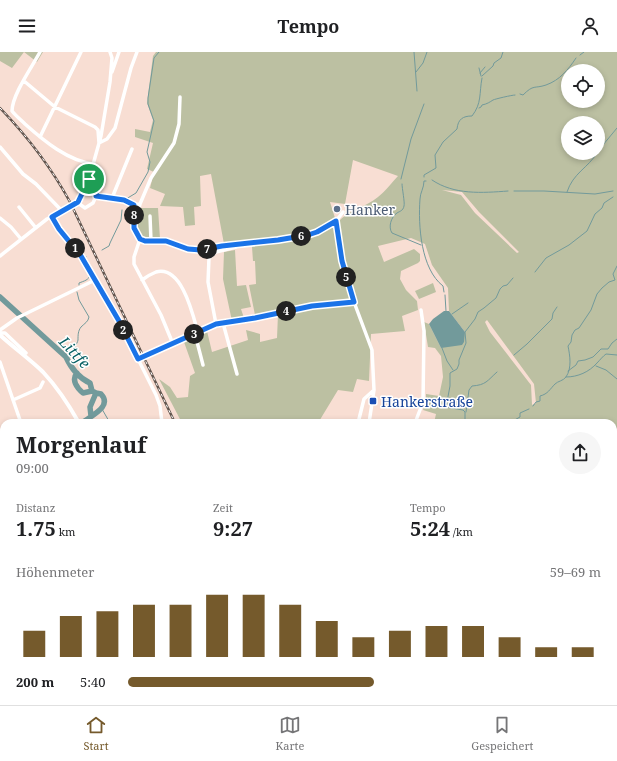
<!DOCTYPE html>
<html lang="de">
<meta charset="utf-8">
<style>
body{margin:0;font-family:"Noto Serif",serif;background:#f6f6f6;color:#202124;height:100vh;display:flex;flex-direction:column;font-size:15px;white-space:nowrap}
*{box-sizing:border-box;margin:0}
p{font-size:13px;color:#757577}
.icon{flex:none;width:22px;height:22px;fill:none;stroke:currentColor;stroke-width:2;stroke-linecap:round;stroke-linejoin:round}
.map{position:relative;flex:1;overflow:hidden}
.side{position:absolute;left:0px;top:367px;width:617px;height:286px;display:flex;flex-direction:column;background:#fff;border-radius:12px 12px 0 0;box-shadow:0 2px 6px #0003}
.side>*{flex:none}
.tools{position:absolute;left:561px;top:12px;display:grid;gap:8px}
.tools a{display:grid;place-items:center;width:44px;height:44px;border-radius:50%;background:#fff;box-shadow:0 2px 6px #0003;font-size:20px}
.pin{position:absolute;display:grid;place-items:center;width:34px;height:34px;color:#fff;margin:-17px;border:2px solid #fff;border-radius:50%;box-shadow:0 1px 4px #0007}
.km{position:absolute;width:20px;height:20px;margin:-10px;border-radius:50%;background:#222;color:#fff;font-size:11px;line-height:20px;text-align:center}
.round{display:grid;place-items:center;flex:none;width:42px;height:42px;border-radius:21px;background:#f6f6f6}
.overview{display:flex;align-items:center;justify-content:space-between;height:68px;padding:0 16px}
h1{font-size:22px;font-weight:700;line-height:30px}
.stats{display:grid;grid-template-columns:repeat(3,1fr);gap:6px;height:68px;padding:4px 16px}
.stats div{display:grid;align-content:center}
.stats b{font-size:20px;font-weight:700}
.stats small{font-size:11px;font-weight:400}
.stats p{font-size:11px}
.chart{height:112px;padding:8px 16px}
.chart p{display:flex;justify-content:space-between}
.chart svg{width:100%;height:72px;margin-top:4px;stroke:#755a2c;stroke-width:6}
ul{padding:0 16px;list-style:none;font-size:13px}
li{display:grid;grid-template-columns:64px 48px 1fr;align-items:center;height:30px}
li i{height:10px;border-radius:5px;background:#755a2c}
header{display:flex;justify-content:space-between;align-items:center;height:52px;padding:0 16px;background:#fff;font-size:18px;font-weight:700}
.menu{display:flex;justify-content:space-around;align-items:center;height:56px;border-top:1px solid #e0e0e0;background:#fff;font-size:11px;color:#757577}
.menu a{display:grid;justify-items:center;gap:2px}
.menu .on{color:#755a2c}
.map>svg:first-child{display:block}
.green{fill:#bcc0a2;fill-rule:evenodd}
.water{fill:#729a9b}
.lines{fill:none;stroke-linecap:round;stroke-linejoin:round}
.stream{stroke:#729a9b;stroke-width:1}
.river{stroke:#729a9b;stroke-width:5.5}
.minor{stroke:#fff;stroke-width:3.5}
.major{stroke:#fff;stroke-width:4}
.rail-casing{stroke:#62554e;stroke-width:2.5}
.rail{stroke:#fff;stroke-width:1;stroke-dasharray:3;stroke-linecap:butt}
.route-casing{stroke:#fff;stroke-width:8}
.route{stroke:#1a73e8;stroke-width:5}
.service-dot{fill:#5c6f8a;stroke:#fff;stroke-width:1.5}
.transit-dot{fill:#1a4fb4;stroke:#fff;stroke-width:1.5}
.labels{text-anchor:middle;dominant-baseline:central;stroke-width:3;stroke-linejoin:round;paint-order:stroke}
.service-label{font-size:14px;fill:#4e5e75;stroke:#fff;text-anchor:start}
.transit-label{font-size:14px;fill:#164399;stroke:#fff;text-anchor:start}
.water-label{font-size:15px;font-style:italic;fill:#065f63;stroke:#fff}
</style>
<header><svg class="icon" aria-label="menu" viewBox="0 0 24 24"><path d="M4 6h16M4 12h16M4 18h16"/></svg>Tempo<svg class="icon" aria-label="person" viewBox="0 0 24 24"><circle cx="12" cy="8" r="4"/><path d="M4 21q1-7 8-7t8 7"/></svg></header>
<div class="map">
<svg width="617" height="653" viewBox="0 0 617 653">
<rect width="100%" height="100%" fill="#f8ded3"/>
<path class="green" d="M0,0H43L37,10L24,0L12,16L0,9Z
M156,0H617V653H544L540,649H613V371H434L436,362L423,358L426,350V342L439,344L443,325L441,304L435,296L428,295L424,270L429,272L441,296L465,280L449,259L448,236L432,213L425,192L411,186L378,194L384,210L414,197L420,202V209L418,211L401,219L400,227L406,238L417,249L418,258L402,264L405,279L371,282L369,329L357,327L353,340L338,338L318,371H182L159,327L170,335L177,346L188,345L190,324L195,321L184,290L207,279L212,300L248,288L246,278L260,282V290L277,286L278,262L312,255L355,249L344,208L338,170C348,158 366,155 378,145C386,139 392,130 398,124L353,108L345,152L330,150L335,166L340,209L352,248L312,252L255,263L249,233L256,232L255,209H253L252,195L224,192L211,122L200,124L201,154L194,155L195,173L185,174L183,155L160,154L165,142L150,136L154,120L147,117L153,91L135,85V77L150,80L153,68L147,51L153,4ZM568,19H598V49H568ZM568,71H598V101H568ZM442,138L462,140L479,160L519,200L517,201L475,161L461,143ZM487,268L534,332L536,351L532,353L531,333L490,280L485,270Z
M141,156H158L160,187H144L141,186L137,173Z
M235,198L237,234L246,233L251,255L241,257L244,266L232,269L223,227L224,200Z
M433,231L436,240L419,247L415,239Z
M4,556V649H16L15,653H0V558Z
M20,649H78L74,653H19Z
M82,649H132L135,653H78Z"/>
<path class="water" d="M444,259H449L465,280L464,290L462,293L441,296L429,272L433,267Z"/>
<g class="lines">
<path class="stream" d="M414,0L417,39
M580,3L584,0
M479,16L481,24
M416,20L423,11L427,0
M480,21L485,15
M482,24L493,14L494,11L501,6L503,0
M520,42L523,43C534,32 534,37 546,33C560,28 568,18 576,6
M479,56L481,55L482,53C487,52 490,50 493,48C495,47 512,43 515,43
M598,99L617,76
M424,125V123L436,116L435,103L443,90L457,77C458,67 463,64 472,64C482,51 479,42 482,26
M401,127L411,87L424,52
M432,128C454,143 482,141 508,139
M426,129H424C424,136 420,141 420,147C418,174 421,217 443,234L444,240
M402,132C402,136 405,151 404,154C403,159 400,159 397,161C391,165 388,175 392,181L421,193
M514,139H544L595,142L613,139
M567,140C573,121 588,116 597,101
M126,147L136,141L148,120L150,110L147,100L154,69L148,52V46L154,6L159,0
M102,198L109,194L110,191L121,168L122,158
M84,206L86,205
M535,220L546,206L569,193L587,179L595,162L602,156L604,151L613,145
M79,233V231C84,229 89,228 90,223L84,213
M445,243L446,259
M452,262L468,251
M442,296L447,309L453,318
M74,300C74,293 77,293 78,288C78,283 78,279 81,275C85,271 88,270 89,265L79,248L77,240
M514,303L527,292L552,267L553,261L557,255
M70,313L75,306V303
M596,314L606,318L617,327
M568,319L576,313L578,309L585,308L593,305L601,297H608L612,291L617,287
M566,325C578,325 589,320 597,311C600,308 603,304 606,302L617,303
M533,354L536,350L540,349V344C548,342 550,337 555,332C558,329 563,329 566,325C572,316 570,304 568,294L571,290L572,283L575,278L579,276L591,258L597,242L602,236L609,230L615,228L613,222L617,214
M102,357L110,371
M466,360L469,338L472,334C486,333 487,329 497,320
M467,371L465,368V360L463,358L446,355L450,334V321L457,317L459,312V308L466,291L465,280L475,267L478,260L484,256L496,246L500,237L503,234L507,233L513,226
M509,371L520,365V361L529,357
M0,534L4,531
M361,653L364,649
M614,653L615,652"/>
<path class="river" d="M0,245L66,305C71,316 79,326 90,331L92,339L96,341L101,342C113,355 90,364 82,371
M77,321C71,328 77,336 83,341L92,339
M91,364L90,355L96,341
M175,653V649"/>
<path class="minor" d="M40,0C32,15 12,43 12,59C16,64 21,68 25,72C44,89 68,109 94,112
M112,20L119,0
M24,29L55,55L95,75L98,78L99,91L107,87L115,76L131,16L137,0
M40,85L81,0
M0,95L23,122L36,132L62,159
M89,127L97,134L96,144
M112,146L132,97
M78,151L85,156L93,151L96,144L124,148L134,153
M134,153L135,176L140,187L145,189H166L187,197L201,198L222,194L278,188L308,183L317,180L336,169
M134,153L140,152L151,126L174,91L179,72L180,45
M19,155L36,176
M343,160L336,169L344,218L354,250L372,298L374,338L369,371
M150,164L151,189
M52,165L53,168L81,204L88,215L119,269L156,343L160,354L162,371
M0,166L11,175L21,187
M136,168L140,152
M140,187L134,205V212L161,263L173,292
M0,204L47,167L78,151L89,127L101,84L110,30L112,6L110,0
M142,228C146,225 151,222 156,220C182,213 193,263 198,281
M223,271L237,322
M216,272L208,230L209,206L216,200L236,195V193
M0,278L17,266L95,228
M0,281H5L26,301
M195,282L203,313
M138,307L216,272L255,266L312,254L354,250
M0,310L21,371
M13,348L40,336L43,330
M358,371L364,347L374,338
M415,371L423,350L424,279L421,258
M0,445L4,454
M0,466L4,463
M392,649L394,653
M449,649L452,653"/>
<path class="major" d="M0,283C14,296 30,307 43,320C57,335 69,353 79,371
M318,649L321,653"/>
<defs>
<path id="rail" d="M0,56C28,85 51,115 70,150L175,371
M214,649L218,653
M350,649L352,653"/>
</defs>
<use href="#rail" class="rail-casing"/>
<use href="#rail" class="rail"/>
</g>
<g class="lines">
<defs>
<path id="route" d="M89,127L97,134L96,144L124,148L134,153V176L140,187L145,189H166L188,197L201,198L222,194L278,188L308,183L317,180L336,169L342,209L354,250L312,254L255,266L216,272L138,307L119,269L81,204L59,177L52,165L78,150Z"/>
</defs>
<use href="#route" class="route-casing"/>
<use href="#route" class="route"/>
</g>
<circle class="service-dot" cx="337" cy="157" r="4"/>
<rect class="transit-dot" x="369" y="345" width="8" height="8" rx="2"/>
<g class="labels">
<g class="service-label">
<text x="345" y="157">Hanker</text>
</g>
<g class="transit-label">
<text x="381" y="349">Hankerstraße</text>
</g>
<g class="water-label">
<text transform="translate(75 300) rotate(47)">Littfe</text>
</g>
</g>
</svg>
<div class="tools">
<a><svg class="icon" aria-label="locate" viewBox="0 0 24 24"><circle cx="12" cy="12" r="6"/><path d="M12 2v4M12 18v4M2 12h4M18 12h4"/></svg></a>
<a><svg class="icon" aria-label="layers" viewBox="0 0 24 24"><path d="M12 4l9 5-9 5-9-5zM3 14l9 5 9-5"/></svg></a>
</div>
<div class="pin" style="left:89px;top:127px;background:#1e9e55"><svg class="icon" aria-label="arrive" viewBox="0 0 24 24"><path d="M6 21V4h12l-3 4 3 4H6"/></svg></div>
<b class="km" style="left:75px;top:196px">1</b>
<b class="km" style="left:123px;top:278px">2</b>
<b class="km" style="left:194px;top:282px">3</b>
<b class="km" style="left:286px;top:259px">4</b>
<b class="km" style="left:346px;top:225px">5</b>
<b class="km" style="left:301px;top:184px">6</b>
<b class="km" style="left:207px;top:197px">7</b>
<b class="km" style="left:134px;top:163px">8</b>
<section class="side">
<div class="overview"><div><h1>Morgenlauf</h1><p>09:00</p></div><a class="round"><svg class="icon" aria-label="share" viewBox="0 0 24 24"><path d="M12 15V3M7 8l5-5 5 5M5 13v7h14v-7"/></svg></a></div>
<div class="stats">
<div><p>Distanz</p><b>1.75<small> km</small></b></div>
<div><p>Zeit</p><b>9:27</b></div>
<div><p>Tempo</p><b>5:24<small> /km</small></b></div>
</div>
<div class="chart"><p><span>Höhenmeter</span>59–69 m</p>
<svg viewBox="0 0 160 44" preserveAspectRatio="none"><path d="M5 44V28M15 44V19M25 44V16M35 44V12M45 44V12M55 44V6M65 44V6M75 44V12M85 44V22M95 44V32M105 44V28M115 44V25M125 44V25M135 44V32M145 44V38M155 44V38"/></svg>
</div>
<ul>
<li><b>200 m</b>5:40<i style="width:52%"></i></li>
</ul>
</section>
</div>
<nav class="menu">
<a class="on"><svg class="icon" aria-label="home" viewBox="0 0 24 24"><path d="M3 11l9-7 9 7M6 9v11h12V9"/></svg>Start</a>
<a><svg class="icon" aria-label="map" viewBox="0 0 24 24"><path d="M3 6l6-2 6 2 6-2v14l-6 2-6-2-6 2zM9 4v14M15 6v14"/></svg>Karte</a>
<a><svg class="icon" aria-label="saved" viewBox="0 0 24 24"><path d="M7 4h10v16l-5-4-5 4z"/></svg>Gespeichert</a>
</nav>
